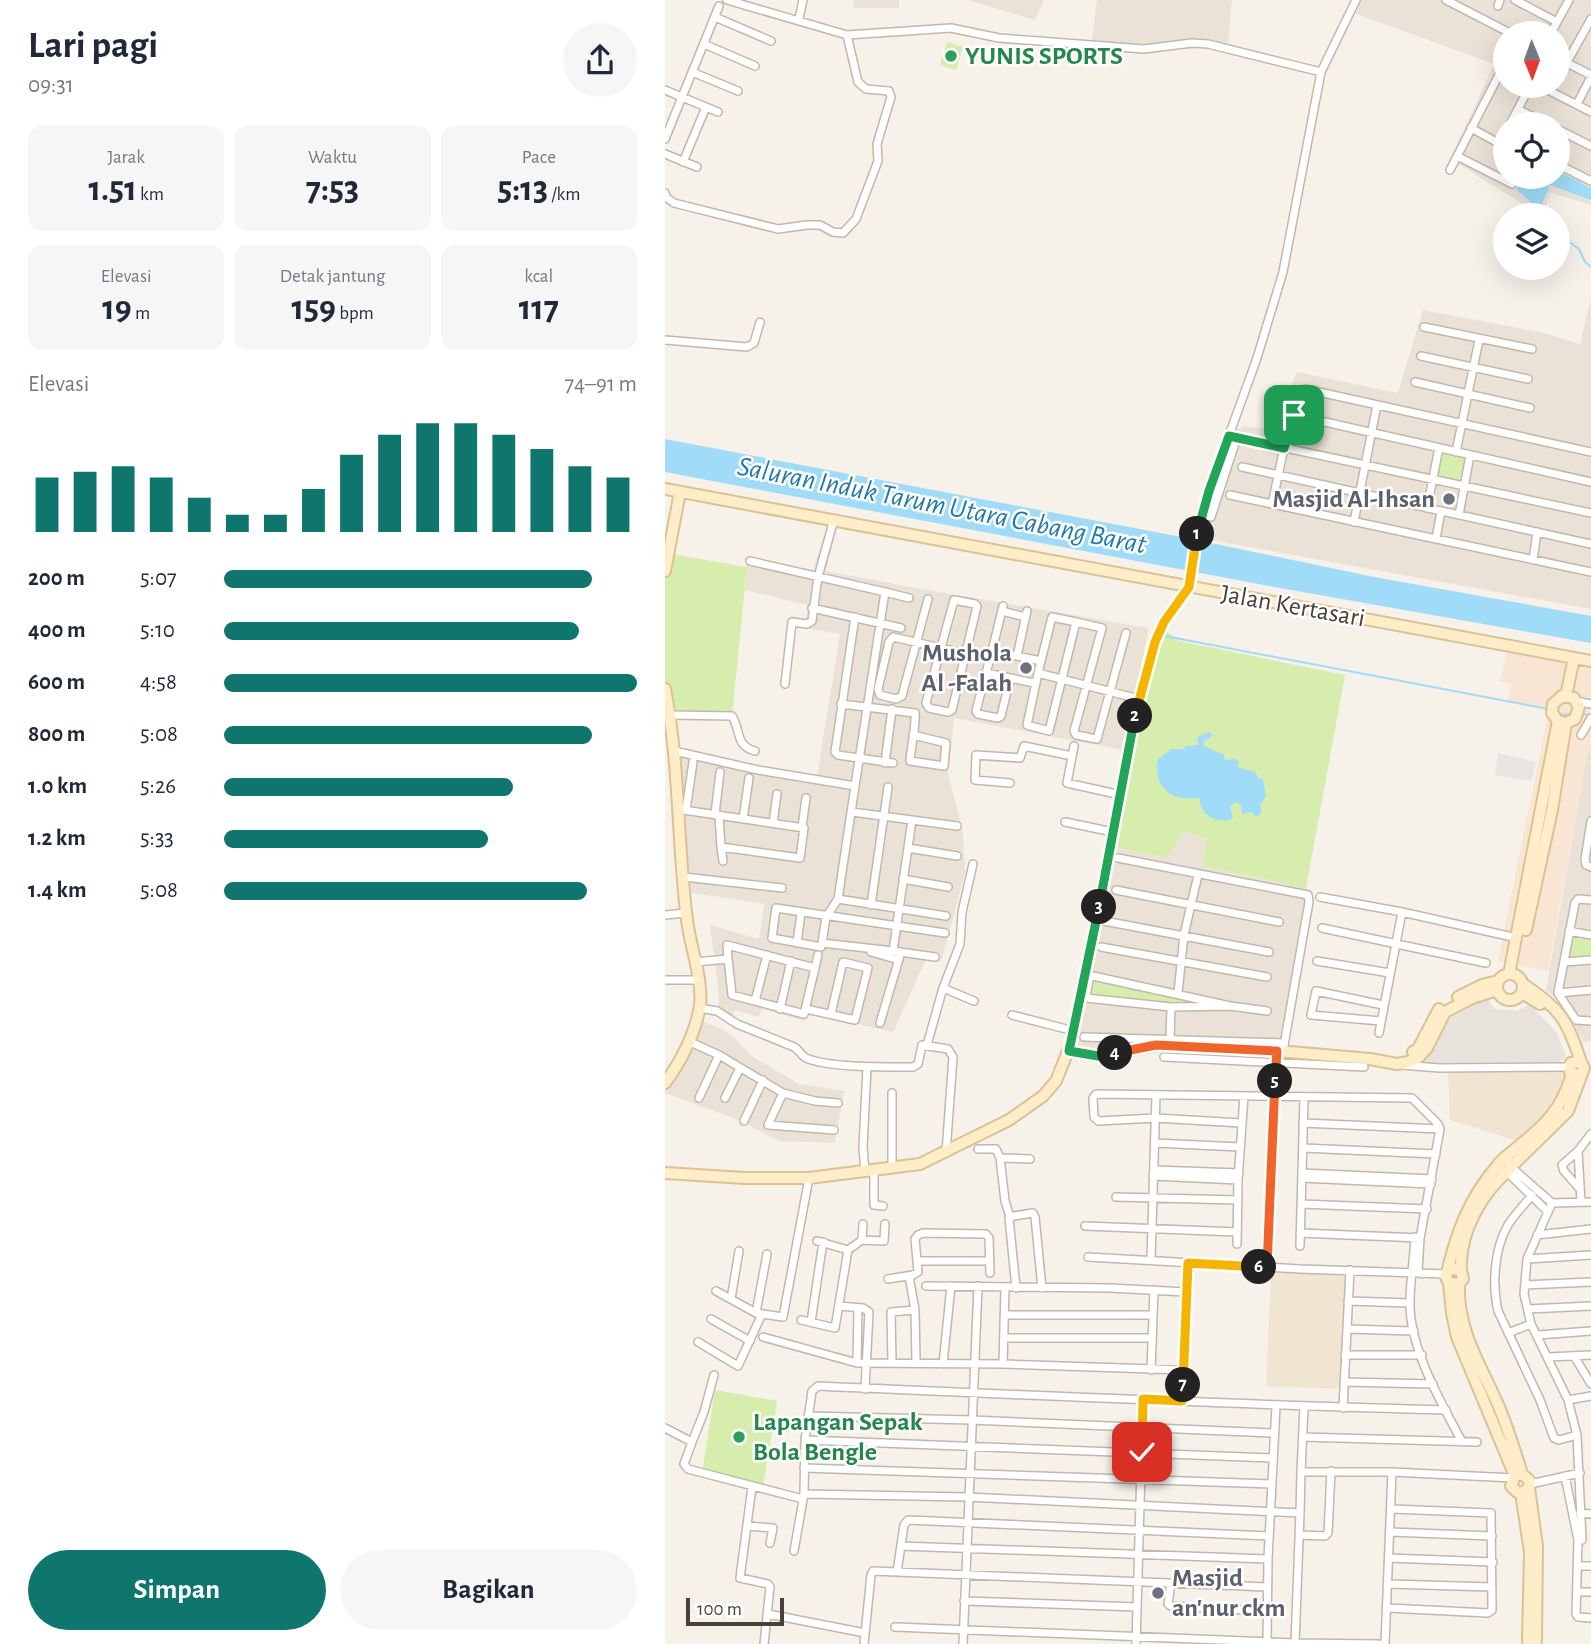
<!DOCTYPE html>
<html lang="id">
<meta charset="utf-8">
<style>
body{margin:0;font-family:"Alegreya Sans",sans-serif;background:#f6f6f7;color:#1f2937;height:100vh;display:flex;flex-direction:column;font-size:26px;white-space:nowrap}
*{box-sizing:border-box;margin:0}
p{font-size:23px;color:#747a83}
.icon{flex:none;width:38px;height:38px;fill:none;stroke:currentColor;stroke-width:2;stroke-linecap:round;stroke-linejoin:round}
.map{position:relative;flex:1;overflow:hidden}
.drawer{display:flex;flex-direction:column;background:#fff;width:665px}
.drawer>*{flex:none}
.needle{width:46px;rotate:179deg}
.tools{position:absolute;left:828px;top:21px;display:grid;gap:14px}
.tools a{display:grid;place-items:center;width:77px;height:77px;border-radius:50%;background:#fff;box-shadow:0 7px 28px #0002;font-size:35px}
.scale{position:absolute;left:21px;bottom:18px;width:98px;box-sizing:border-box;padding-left:7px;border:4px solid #4a4136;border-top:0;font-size:19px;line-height:24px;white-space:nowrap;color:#4a4136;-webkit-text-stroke:5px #fff;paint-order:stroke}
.pin{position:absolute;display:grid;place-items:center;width:60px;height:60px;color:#fff;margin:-30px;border-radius:14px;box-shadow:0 4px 10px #0006}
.km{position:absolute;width:35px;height:35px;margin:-18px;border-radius:50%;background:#222;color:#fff;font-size:19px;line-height:35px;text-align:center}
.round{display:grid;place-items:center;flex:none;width:74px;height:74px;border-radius:37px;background:#f6f6f7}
.head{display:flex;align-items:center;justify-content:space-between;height:119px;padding:0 28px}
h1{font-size:38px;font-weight:600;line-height:52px}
.stats{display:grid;grid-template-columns:repeat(3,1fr);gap:10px;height:119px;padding:7px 28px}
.stats div{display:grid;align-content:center;border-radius:14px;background:#f6f6f7;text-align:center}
.stats b{font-size:35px;font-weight:600}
.stats small{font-size:19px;font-weight:400}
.stats p{font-size:19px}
.chart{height:196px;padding:14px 28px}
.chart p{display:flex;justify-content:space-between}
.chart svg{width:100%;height:126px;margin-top:7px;stroke:#0f766e;stroke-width:6}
.cta{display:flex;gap:14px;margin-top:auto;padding:14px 28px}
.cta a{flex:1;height:80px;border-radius:42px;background:#0f766e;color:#fff;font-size:28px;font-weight:600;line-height:80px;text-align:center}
.cta a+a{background:#f6f6f7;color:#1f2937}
ul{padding:0 28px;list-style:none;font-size:23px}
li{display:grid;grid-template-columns:112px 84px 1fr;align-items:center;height:52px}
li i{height:18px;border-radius:9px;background:#0f766e}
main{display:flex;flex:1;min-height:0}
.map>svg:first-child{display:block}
.residential{fill:#eae2d6;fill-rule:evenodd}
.commercial{fill:#f9e5d3}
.industrial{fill:#e8e2dd}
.education{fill:#f0e5d1}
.green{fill:#d6edae}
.parking{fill:#e7e4e1}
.water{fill:#a0dbf7}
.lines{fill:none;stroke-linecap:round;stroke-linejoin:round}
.stream{stroke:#a0dbf7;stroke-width:2}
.street-casing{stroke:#c2b8aa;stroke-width:10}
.secondary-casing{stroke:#dac295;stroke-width:14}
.street{stroke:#fff;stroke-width:7}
.secondary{stroke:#ffedc9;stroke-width:10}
.split-1-casing{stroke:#fff;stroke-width:14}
.split-2-casing{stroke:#fff;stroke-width:14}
.split-3-casing{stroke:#fff;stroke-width:14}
.split-4-casing{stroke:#fff;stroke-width:14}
.split-5-casing{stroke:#fff;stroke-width:14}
.split-6-casing{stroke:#fff;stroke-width:14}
.split-7-casing{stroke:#fff;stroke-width:14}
.split-8-casing{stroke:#fff;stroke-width:14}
.split-1{stroke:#22a559;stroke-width:9}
.split-2{stroke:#f5b400;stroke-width:9}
.split-3{stroke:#22a559;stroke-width:9}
.split-4{stroke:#22a559;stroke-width:9}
.split-5{stroke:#f0652b;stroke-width:9}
.split-6{stroke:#f0652b;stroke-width:9}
.split-7{stroke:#f5b400;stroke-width:9}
.split-8{stroke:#f5b400;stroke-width:9}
.leisure-dot{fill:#2e9e5b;stroke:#fff;stroke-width:2.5}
.worship-dot{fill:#6b7280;stroke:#fff;stroke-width:2.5}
.labels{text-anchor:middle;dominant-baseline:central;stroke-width:5;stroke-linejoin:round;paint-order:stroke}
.leisure-label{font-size:26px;font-weight:bold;fill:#27864d;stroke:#fff;text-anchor:start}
.worship-label{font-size:26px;font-weight:bold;fill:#5b616d;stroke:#fff;text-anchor:end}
.street-label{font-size:26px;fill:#4a4136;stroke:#fff}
.water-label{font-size:28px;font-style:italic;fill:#217aa7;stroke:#fff}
</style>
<main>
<section class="drawer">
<div class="head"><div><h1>Lari pagi</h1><p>09:31</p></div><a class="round"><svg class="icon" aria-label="share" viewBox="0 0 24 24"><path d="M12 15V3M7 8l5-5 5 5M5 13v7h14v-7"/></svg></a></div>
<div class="stats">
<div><p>Jarak</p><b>1.51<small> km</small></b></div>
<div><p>Waktu</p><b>7:53</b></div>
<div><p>Pace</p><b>5:13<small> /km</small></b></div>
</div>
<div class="stats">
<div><p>Elevasi</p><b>19<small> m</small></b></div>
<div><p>Detak jantung</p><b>159<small> bpm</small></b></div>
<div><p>kcal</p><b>117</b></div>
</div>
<div class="chart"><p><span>Elevasi</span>74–91 m</p>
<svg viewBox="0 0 160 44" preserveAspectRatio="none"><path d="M5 44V25M15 44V23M25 44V21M35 44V25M45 44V32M55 44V38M65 44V38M75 44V29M85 44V17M95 44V10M105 44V6M115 44V6M125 44V10M135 44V15M145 44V21M155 44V25"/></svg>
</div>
<ul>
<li><b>200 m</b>5:07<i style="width:89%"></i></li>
<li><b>400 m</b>5:10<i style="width:86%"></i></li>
<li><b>600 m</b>4:58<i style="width:100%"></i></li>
<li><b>800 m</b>5:08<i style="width:89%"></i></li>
<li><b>1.0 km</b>5:26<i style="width:70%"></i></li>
<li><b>1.2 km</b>5:33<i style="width:64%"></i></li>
<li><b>1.4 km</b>5:08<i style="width:88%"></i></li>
</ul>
<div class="cta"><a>Simpan</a><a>Bagikan</a></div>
</section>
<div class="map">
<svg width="926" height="1644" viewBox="0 0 926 1644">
<rect width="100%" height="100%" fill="#f6f1e9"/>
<path class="residential" d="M189,0H234V8H188Z
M303,0H379L370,20Z
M432,0H567L563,46L533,39L482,45L427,40Z
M693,0H926V205L886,193L876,215L785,159L829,64L689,13ZM840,33H892V86H840ZM840,124H892V177H840Z
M926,297V609L535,538L550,481L572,429H575L577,426L608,430L632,372L733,393L758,310L879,333L915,344Z
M163,522L173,524L161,571L251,588L484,628L458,750L289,718L283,774L298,832L300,873L276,962L261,959L228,1032L145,1013L140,1021L97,1009L94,1017L70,1010L66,1018L53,1011L54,995L45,925L94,939L99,904L23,892L12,754L151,783L175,634L140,628L143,605L80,590L83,556L148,570Z
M922,754H926V1041L918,1042L906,1017L895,1002L881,990Z
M519,830L542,840L537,866L641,888L649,903L622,1048L497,1042L426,1052L407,1049L449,847L501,858Z
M34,1020L57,1029L71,1039L85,1055L134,1084L179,1091L170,1143L114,1141L71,1119L0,1093L12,1072Z"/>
<path class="commercial" d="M844,642L926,658V754H922L883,971L833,961L884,709L842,702L847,684L835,681Z"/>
<path class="industrial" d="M821,998L830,1009L852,1011L864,1005L868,1008L892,1033L901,1056L894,1062L749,1063L765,1050L783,1019Z"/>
<path class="education" d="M899,1069L903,1078L886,1113L852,1141L785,1120L783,1071Z
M606,1271L681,1273L676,1389L601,1386Z"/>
<path class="green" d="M282,42L298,47L291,70L275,65Z
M774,448L805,455L799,486L768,480Z
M6,554L82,567L67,716L11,713L10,705H3L0,690V576Z
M500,630L514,641L680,675L641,888L537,866L542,840L520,831L501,858L449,847L478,700Z
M908,934L926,938V958L903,960Z
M427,978L548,1003L522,1004L424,998Z
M50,1390L112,1401L98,1486L37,1473Z"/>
<path class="parking" d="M833,753L871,762L867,781L830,775Z"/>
<path class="water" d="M893,171L926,188V200L885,185L877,204L871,207L852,190L856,177H892Z
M0,439L522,538L709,577L926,616V643L615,588L0,472Z
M544,732L548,736L539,741V746L559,755L560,760L570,759L574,761L572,767L590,772L594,779L598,778L601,796L595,805L597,813L591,817L586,812L577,814L576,805L570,802L565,807L568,817L565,820C549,823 536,815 534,798C527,798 518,799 511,797C496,791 489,774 493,759L506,749H519L521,746L534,745L532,737Z"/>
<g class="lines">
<path class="stream" d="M872,207L875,215
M892,233L914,249L920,262L926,267
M500,636L883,709
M891,711L898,715L906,714
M917,714L926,715"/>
<defs>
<path id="street" d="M62,0L182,35L286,28L334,38L479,49L527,43L543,44L656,72
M781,0L845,33
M850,0L892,22
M833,6L835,0
M50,17L106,41
M134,19L138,0
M886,33L904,0
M39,44L90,66
M892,58L926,75
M27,72L73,91
M892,80L926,19
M865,86L853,109L882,124
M875,86L926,112
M0,90L41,107L18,162
M912,104L926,77
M41,107L53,112
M845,124L853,109
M806,128L835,144L840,137
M892,129L926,146
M0,139L54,6
M0,154L32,167
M792,156L847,184L851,177
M892,164L926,181
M785,170L840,63
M0,193L2,198L9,203L113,229L142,225H155L168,232L178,233L191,219L213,161L212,144L226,97L224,91L201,89L193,82L182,35
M759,327L867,349
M0,340L82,347L89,343L95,322
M756,356L863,379
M750,382L865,408
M629,415L926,482
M564,436L926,513
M791,452L814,340
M577,467L926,544
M565,495L926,572
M607,504L619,448L637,392L640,389L926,452
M762,508L774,448
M794,515L805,455
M546,517L572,437
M689,522L712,405
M771,539L776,511
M868,560L872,532
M220,592L244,598
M263,599L237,696L231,699L215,695L213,689L224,642L228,637L324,659
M289,600L310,604L312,606L287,710L283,712L264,708L261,703Z
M147,608L236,628
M337,611L360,617
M190,617L170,752L173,755L228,763
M411,622L387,617L373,673L474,699
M327,651L338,606
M352,656L362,611
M321,673L311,711L313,714L333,718L336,716L345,679
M373,673L362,725L384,731L411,622L437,628L409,731L411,735L432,739L461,633
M369,683L321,673L327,651L376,661
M120,684L127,622L142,624L147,621L153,577L169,519
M911,701L926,704
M176,704L250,713C251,728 246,745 245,761L279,766L281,743L248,735
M5,715L67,716C76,730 70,746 90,751
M916,735L926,718
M409,746L402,783L456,795
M9,751L93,770L190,786L220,592L85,561
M220,763L227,709
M345,783L310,780L311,755L355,758L359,746L407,756
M190,786L173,899L161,917L157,943L228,951
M12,809L139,828L135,858L56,847L54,815
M21,810L28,762
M187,812L292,826
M50,814L55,772
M78,819L84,778
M247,820L228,951L270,957
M926,821L920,859L921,865L926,867
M400,822L448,832
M108,823L112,794
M137,827L141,798
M56,847L58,861
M243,848L292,856
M453,858L643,895L644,902L618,1051
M19,877L117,888
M238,879L283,887
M451,890L614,922
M655,897L737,912
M173,899L281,916
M926,900L913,899L910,903L893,993L911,1020L926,1021
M206,905L223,787
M0,915L21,913
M439,921L604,952
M657,928L821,963
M904,931L926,935
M132,943L136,913
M157,943L156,947L107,938L111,908L280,933
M436,947L602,977
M206,952L234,960
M63,959L67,995L139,1014L150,968
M652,961L725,973
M30,962L63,959L62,945L150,968L153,955
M899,962L926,960
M0,980H32
M278,988L309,1001
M513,993L519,935L533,875
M893,993L926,990
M90,1001L102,955
M565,1006L506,1007L421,998L424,979L428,976L565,1006L602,1011
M34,1008L52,1011L72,1024L129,1047C135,1050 135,1055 141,1058C164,1068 222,1067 248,1067L253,1064L257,1045L283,1049L288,1057L281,1153
M115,1009L126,961
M141,1009L190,1020L203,968L178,962L166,1014
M347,1015L409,1031
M716,1021L646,1015L651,991L718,1005
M215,1023L236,952
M714,1033L737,912L852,938
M419,1037L619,1043
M505,1040L506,1007
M23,1041L54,1055L118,1093L150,1101L173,1103
M262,1045L278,988L295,944L297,912L308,864
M403,1051L422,973L474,699L490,642L499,622L524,587L537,510L592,358L618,272L656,72L691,0
M499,1057L699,1067
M737,1065L774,1068L904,1067
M118,1093L103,1125L169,1130
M34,1098L54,1055
M60,1098L75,1068
M79,1121L98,1080
M576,1123L491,1118L433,1121L429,1117L428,1098L431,1094L747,1098L773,1124L775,1129L755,1238L635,1233
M638,1123L775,1129
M490,1143L575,1147
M638,1148L771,1154
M313,1149H331L335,1158L365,1159
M913,1151L916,1202
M335,1158L340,1201L345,1217
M846,1167L887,1203
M227,1168V1093
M489,1170L574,1173
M209,1171V1205L218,1206
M200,1172L198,1147L202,1067
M842,1172L882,1211
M637,1173L767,1179
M488,1176L573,1180
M637,1178L766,1184
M914,1188L899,1171L897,1165L913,1151L926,1134
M867,1195C859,1205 850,1214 843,1225C829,1249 827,1285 833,1311L875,1400L889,1438L894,1440L912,1435
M451,1197L573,1200
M636,1204L762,1209
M420,1226L572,1232
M872,1235L926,1229
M750,1237C749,1259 745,1281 745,1302C744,1348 776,1402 797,1442
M755,1238L753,1272L756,1274
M197,1240L219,1241L220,1224
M152,1241L183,1250L197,1240L198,1224
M572,1244L573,1180L579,1096
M635,1246L639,1098
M102,1254L91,1313L118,1317L144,1178
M423,1257L635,1269L781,1274
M486,1259L491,1095
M862,1259L926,1255
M254,1261H324
M602,1267L613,1051
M244,1276L250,1310
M223,1279L248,1275L253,1272L250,1239L253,1235L258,1233L321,1234L324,1238L325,1273
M860,1285L926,1282
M261,1286L445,1288L521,1292
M351,1288L344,1218L349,1216L368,1213L370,1217L377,1288
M51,1291L91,1313
M66,1299L74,1251
M683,1301L744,1303
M174,1306L198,1308L204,1312L200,1389
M863,1309L926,1306
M340,1315H488
M46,1319L85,1341
M136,1320L170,1328L183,1250
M146,1322L158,1242
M682,1329L749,1331
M843,1333L866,1324
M873,1335L926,1331
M98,1337L192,1363L338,1364L519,1370
M340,1338H487
M33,1342L73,1366L97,1314
M680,1355H757
M909,1356L926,1384
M883,1357L926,1355
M227,1362L226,1312L250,1310L251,1362
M192,1363L193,1308
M278,1364L286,1286
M338,1364L340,1288
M486,1370L489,1290
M679,1382L768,1384
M903,1400L926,1396
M517,1401L522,1263
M678,1408L685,1270
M143,1416L306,1420L609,1433
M0,1428L27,1442L19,1464L23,1469L138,1499
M638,1437L812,1442
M140,1440L607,1458
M27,1442L39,1412L49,1375
M139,1468L607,1484
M636,1472L639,1407
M900,1476L913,1540L911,1614L913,1617L926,1618
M865,1484L915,1473
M87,1487L75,1578L103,1584L105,1587L99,1644
M139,1494L302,1497L635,1513L636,1472H727L848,1478
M915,1513L926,1514
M82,1526L108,1528L105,1543
M726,1532L827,1536
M635,1535L660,1536L663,1533L666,1471
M917,1540L912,1435L903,1400L866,1324L859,1294L862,1259L887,1203L926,1202
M236,1546L603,1559
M129,1551L139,1494L140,1440L147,1391L153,1386C363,1395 572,1405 781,1410
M724,1558L828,1562
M914,1566H926
M232,1572L239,1525L243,1520L604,1536
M506,1583L503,1604L506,1606L601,1611
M724,1584L827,1587
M912,1592H926
M299,1601L472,1607
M723,1608L823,1613L827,1610L826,1513L727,1509
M103,1614L200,1633
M230,1627L630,1643L714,1644
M602,1641L603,1559L611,1406
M199,1644L206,1575L208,1571L602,1587
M298,1644L313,1286
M471,1644L478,1399
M630,1644L635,1513
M720,1644L727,1472"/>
<path id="secondary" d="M0,489L926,661
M0,571L15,492
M0,689C15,765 12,843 22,920C25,946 38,979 35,1005C31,1032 16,1062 0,1083
M901,696L909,658
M861,930L887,810L901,723
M832 987a13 13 0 1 1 26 0a13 13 0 1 1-26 0Z
M844,974L893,721L887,713L888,704L897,696L909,698L914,707L910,719L901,723L893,721
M858,984C896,1009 902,1020 916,1062
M857,993L875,1004
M793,997L817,985L833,981
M748,1052L753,1049L774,1009
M837,1160C871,1131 894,1119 907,1074
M846,1167L903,1111L919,1068L916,1062L906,1063L905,1072L909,1075L916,1074
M0,1173L80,1178H144L255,1164L344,1120L378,1096L391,1081L403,1051L433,1056L491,1045L613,1051L705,1059L732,1064L743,1062L753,1058L762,1048L780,1012L807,998L832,990
M785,1269L796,1270L798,1279L794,1284L784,1283L781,1277C791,1234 803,1199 833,1165
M796,1270C794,1231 818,1192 845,1169V1163L840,1160L834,1163L833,1167L838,1173
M784,1283L787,1313L792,1337L850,1476
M794,1284C792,1331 816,1365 834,1407C843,1428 850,1451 857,1474L864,1480C866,1488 861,1493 852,1492L846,1486L850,1476L857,1474
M864,1488L872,1546L871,1641
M856,1493L865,1552L863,1641"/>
</defs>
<use href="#street" class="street-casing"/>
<use href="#secondary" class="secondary-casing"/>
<use href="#street" class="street"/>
<use href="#secondary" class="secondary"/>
</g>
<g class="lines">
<defs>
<path id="split-1" d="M532,534L544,491L564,436L619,448L629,415"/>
<path id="split-2" d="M470,716L490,642L499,622L524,587L532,534"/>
<path id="split-3" d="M434,907L470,716"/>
<path id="split-4" d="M434,907L404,1051L433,1056L450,1053"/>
<path id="split-5" d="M450,1053L491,1045L612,1051L610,1081"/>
<path id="split-6" d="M594,1267H602L610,1081"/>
<path id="split-7" d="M518,1385L523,1263L594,1267"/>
<path id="split-8" d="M477,1452L478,1399L517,1401L518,1385"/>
</defs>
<use href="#split-1" class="split-1-casing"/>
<use href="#split-2" class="split-2-casing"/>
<use href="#split-3" class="split-3-casing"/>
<use href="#split-4" class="split-4-casing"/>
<use href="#split-5" class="split-5-casing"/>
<use href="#split-6" class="split-6-casing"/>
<use href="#split-7" class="split-7-casing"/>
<use href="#split-8" class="split-8-casing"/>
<use href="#split-1" class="split-1"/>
<use href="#split-2" class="split-2"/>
<use href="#split-3" class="split-3"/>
<use href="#split-4" class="split-4"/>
<use href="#split-5" class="split-5"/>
<use href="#split-6" class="split-6"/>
<use href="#split-7" class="split-7"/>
<use href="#split-8" class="split-8"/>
</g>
<g class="leisure-dot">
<circle cx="286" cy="56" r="7"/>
<circle cx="74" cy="1437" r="7"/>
</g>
<g class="worship-dot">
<circle cx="784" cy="499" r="7"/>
<circle cx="361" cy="668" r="7"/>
<circle cx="493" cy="1593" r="7"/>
</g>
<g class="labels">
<g class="leisure-label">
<text x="300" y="56">YUNIS SPORTS</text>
<text x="88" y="1422">Lapangan Sepak<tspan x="88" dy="30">Bola Bengle</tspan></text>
</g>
<g class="worship-label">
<text x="770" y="499">Masjid Al-Ihsan</text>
<text x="347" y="653">Mushola<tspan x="347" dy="30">Al -Falah</tspan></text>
<text x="507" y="1578" text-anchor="start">Masjid<tspan x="507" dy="30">an'nur ckm</tspan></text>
</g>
<g class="street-label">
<text transform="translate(628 606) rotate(10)">Jalan Kertasari</text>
</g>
<g class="water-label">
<text transform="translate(277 506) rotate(11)">Saluran Induk Tarum Utara Cabang Barat</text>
</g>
</g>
</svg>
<div class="tools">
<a><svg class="needle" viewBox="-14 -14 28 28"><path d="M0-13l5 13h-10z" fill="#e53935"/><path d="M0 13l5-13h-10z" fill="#747a83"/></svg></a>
<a><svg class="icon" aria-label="locate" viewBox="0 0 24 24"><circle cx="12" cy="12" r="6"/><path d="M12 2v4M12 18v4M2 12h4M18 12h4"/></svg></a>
<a><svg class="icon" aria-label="layers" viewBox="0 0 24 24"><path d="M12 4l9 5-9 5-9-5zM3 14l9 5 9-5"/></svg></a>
</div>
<div class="scale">100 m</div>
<div class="pin" style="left:629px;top:415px;background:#1e9e55"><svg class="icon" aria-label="arrive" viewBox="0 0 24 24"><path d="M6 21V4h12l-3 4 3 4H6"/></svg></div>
<div class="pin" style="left:477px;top:1452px;background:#d93025"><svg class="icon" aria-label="check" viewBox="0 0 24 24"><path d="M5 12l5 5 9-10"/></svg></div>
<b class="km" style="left:532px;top:534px">1</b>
<b class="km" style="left:470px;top:716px">2</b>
<b class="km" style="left:434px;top:907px">3</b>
<b class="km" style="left:450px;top:1053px">4</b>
<b class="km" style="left:610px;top:1081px">5</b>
<b class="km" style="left:594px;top:1267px">6</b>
<b class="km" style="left:518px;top:1385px">7</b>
</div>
</main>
